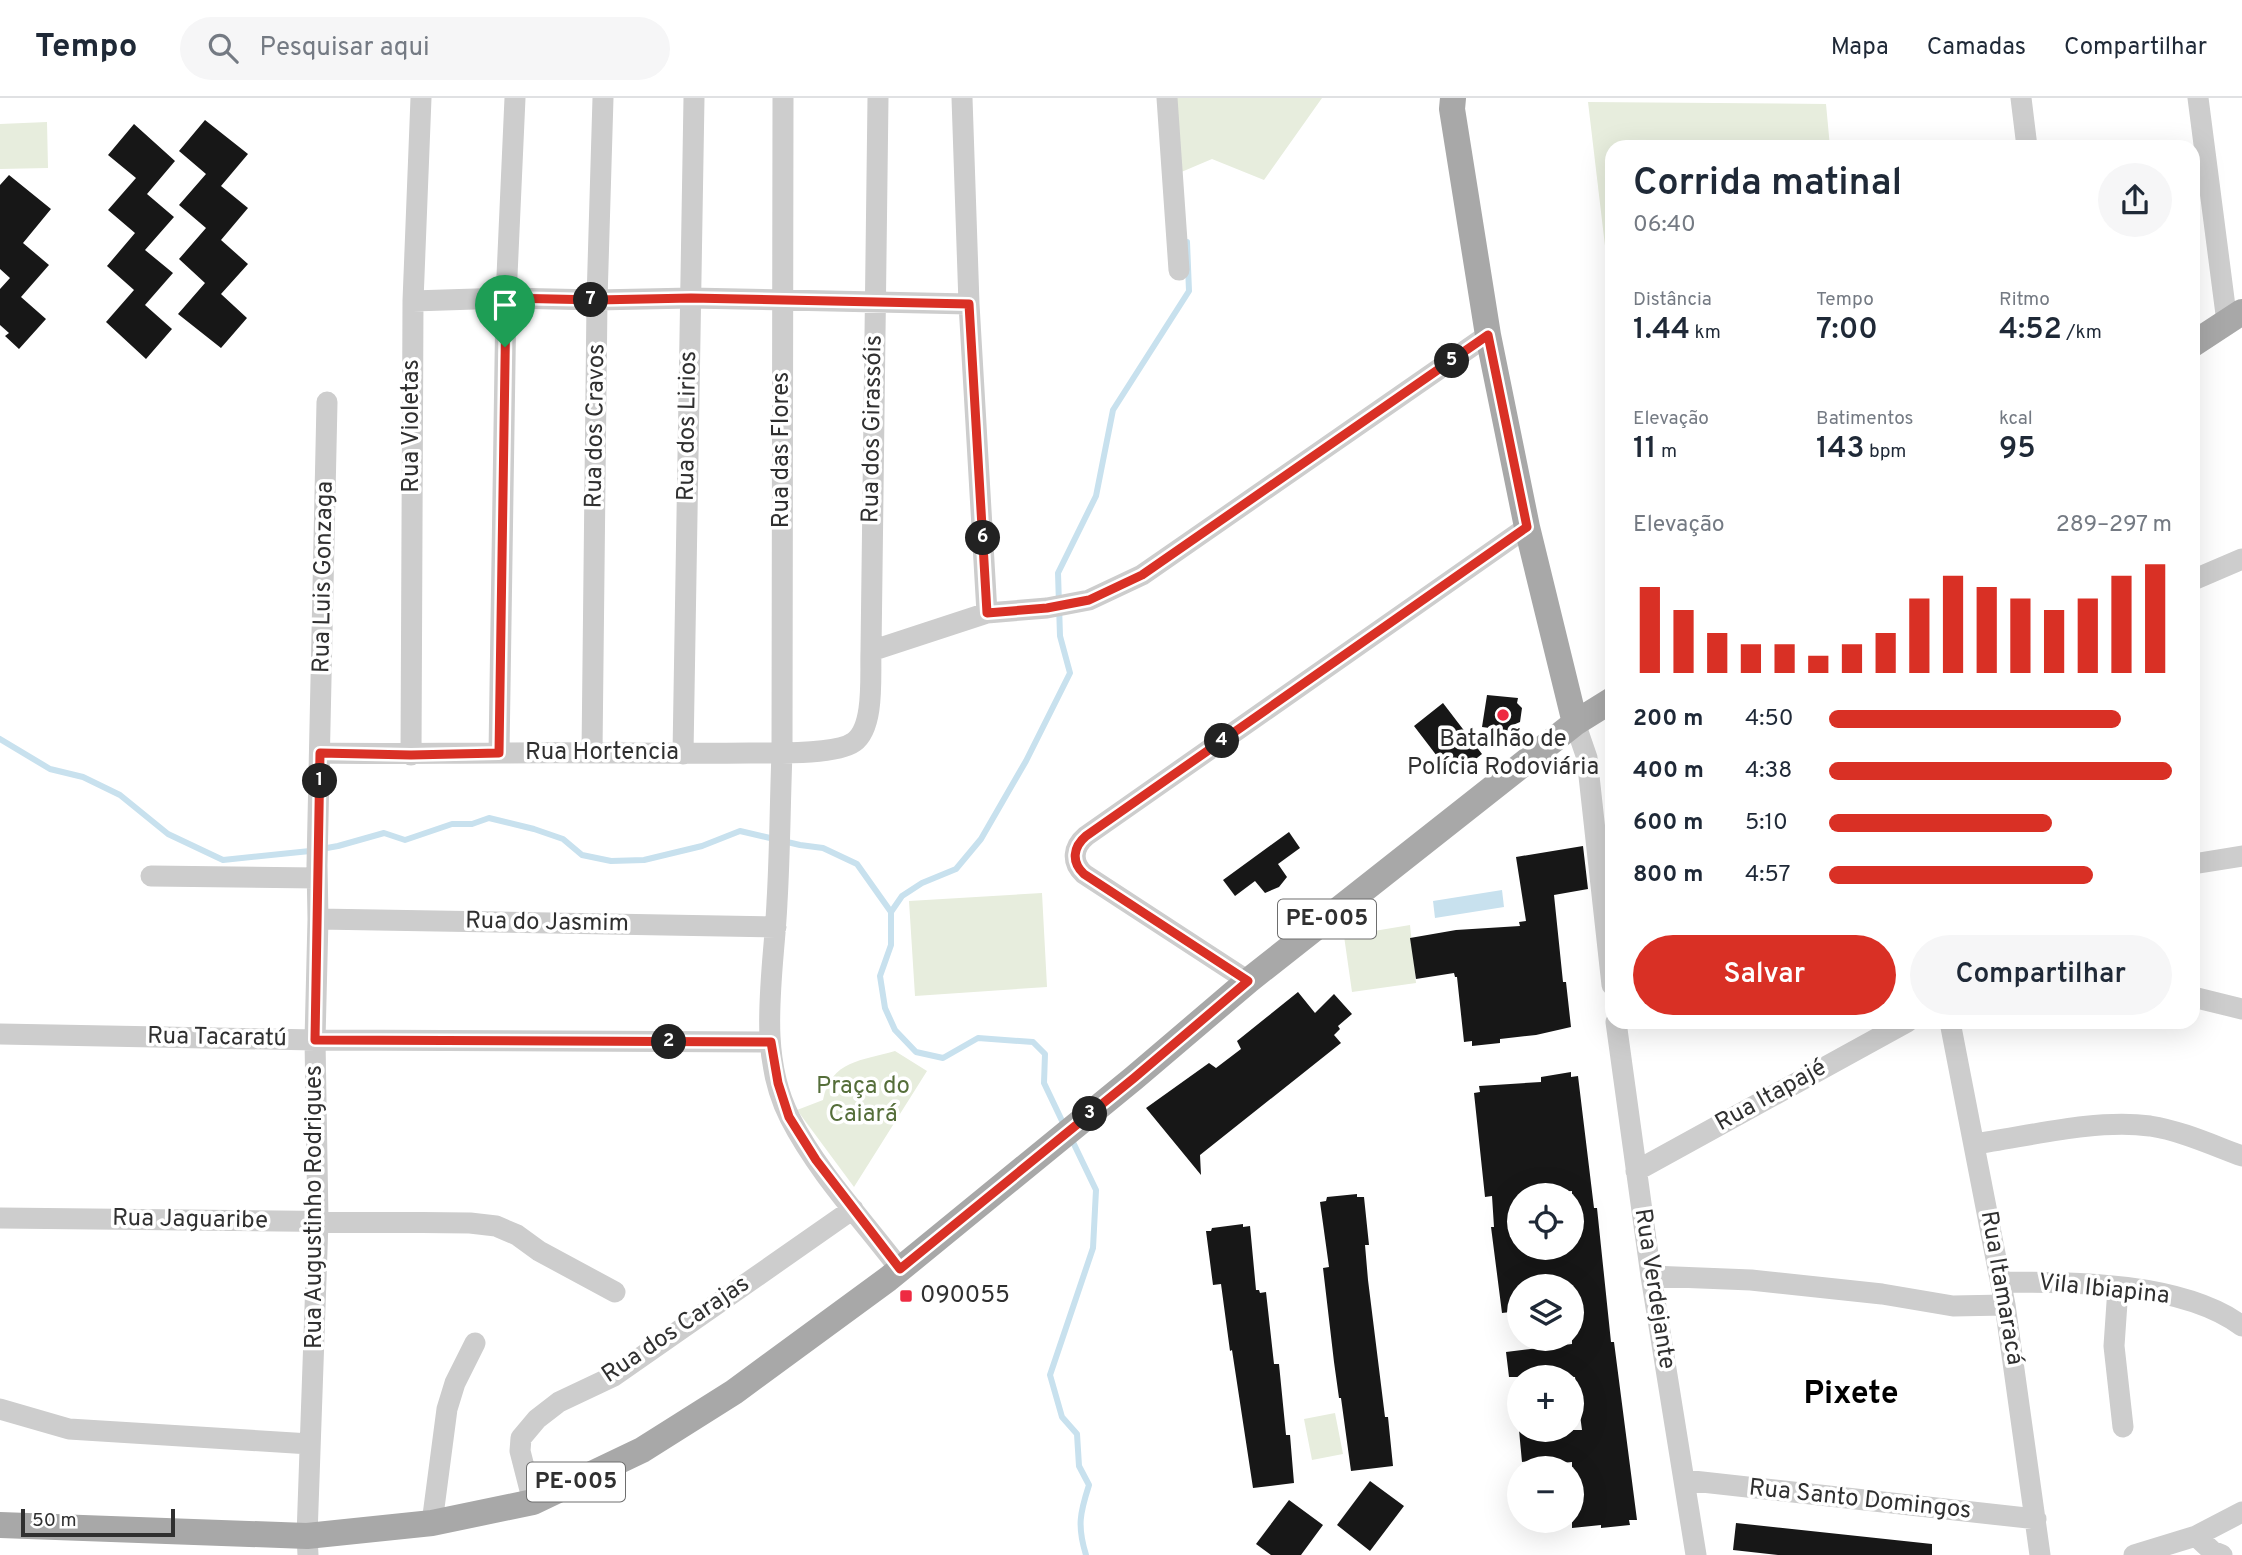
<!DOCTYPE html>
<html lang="pt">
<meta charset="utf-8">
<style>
body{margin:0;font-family:Overpass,sans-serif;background:#f6f6f7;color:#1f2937;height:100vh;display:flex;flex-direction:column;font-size:26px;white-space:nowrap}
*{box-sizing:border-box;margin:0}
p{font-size:23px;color:#747a83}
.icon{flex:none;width:38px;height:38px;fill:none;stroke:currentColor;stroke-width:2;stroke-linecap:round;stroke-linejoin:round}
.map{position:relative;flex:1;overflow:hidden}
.details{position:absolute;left:1605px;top:42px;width:595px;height:889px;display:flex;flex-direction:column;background:#fff;border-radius:21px;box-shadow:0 7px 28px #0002}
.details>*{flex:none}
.buttons{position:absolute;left:1507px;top:1085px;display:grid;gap:14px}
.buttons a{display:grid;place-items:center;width:77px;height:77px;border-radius:50%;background:#fff;box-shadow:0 7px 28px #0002;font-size:35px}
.scale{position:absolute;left:21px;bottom:18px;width:154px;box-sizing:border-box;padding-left:7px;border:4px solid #303030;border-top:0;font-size:19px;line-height:24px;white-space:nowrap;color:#303030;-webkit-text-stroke:5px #fff;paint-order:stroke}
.pin{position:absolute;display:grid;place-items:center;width:60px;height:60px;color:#fff;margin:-72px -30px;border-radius:50% 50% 50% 0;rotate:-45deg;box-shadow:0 0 7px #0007}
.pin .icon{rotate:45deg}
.km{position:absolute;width:35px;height:35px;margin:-18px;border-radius:50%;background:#222;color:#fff;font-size:19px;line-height:35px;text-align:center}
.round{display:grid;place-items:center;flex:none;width:74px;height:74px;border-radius:37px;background:#f6f6f7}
.summary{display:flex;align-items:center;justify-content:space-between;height:119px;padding:0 28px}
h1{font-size:38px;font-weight:600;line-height:52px}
.metrics{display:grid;grid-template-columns:repeat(3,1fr);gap:10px;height:119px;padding:7px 28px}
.metrics div{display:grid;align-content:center}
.metrics b{font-size:30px;font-weight:600}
.metrics small{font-size:19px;font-weight:400}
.metrics p{font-size:19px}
.chart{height:196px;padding:14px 28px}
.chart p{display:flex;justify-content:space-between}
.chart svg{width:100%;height:126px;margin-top:7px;stroke:#d93025;stroke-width:6}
.action{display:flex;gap:14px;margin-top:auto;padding:14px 28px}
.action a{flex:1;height:80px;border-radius:42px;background:#d93025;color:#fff;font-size:28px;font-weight:600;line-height:80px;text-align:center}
.action a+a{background:#f6f6f7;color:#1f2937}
ul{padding:0 28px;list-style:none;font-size:23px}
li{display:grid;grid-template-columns:112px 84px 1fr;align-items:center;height:52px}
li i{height:18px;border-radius:9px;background:#d93025}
header{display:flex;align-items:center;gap:42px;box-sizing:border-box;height:98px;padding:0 35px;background:#fff;border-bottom:2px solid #e0e1e3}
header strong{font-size:33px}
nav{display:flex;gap:38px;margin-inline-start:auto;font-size:24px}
.search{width:490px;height:63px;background:#f6f6f7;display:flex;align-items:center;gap:18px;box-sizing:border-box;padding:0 24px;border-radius:38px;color:#747a83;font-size:26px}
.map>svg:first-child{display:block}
.green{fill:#e7eddd}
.water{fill:#c8e1ee}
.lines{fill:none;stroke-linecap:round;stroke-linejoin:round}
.stream{stroke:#c8e1ee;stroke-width:6}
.building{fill:#171717;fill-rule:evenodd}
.minor{stroke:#cdcdcd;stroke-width:21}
.major{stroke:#a8a8a8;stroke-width:26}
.route-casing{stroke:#fff;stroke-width:14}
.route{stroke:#d93025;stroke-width:9}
.poi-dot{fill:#ee2a42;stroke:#fff;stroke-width:2.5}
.labels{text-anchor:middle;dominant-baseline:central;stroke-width:7;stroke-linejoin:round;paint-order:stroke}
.shield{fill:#fff;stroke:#6e6e6e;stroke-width:2}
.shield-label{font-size:23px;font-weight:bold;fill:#303030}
.street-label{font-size:24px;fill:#303030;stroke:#fff}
.poi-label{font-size:24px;fill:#303030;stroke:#fff}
.park-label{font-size:24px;fill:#556e3a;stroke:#fff}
.district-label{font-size:32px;font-weight:bold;fill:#000;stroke:#fff}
</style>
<header>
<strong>Tempo</strong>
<div class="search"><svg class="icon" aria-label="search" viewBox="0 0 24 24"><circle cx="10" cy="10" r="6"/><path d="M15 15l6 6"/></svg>Pesquisar aqui</div>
<nav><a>Mapa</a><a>Camadas</a><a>Compartilhar</a></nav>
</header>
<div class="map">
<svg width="2242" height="1457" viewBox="0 0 2242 1457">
<rect width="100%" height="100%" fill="#fff"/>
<path class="green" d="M1171,0H1322L1264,82L1212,61L1179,75Z
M1588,4L1826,6L1830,49H1612V207Z
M47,24L48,70L0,71V26Z
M1042,795L1047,889L915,898L909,803Z
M1410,827L1416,885L1352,894L1344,838Z
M895,953L927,973L854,1089L797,1012L823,1002C831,962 862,963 895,953Z
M1335,1315L1343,1356L1312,1362L1304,1321Z"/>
<path class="water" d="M1502,792L1504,809L1435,820L1433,803Z"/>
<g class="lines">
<path class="stream" d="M0,641L50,671L83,679L120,697L168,736L223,762L310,753L338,748L384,735L405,742L452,726H472L489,720L534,731L563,741L582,757L611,763L644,762L702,748L740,733L800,747L823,750L857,766L891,814
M1064,1027L1044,985L1045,956L1033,944L978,940L943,960L916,954L895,932L885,910L880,878L891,847V814L902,798L922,785L956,771L981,741L1026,663L1070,575L1060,538L1058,475L1096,398L1113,312L1189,193L1187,144
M1071,1040L1096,1092L1093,1150L1050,1277L1062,1319L1077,1336L1079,1368L1089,1387C1080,1415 1077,1428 1086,1457"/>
</g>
<path class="building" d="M205,22L248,56L221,88L248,110L221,142L248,166L221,196L247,220L221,250L178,216L205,185L179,161L206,130L179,107L206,76L179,53Z
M134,26L175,63L147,96L174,119L145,152L173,175L145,207L172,231L146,261L106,224L134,192L107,168L135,135L108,112L136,80L108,57Z
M9,77L51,111L23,145L49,167L21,199L46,221L19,251L5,238L9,235L0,227V191L10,180L0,171V87Z
M1487,597L1518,600L1517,605L1522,610L1520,624L1513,627L1512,633L1482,629Z
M1443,605L1482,656L1453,679L1414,628Z
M1289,734L1300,750L1278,766L1287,779L1279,789L1265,795L1255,783L1235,798L1223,782Z
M1583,748L1588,791L1554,797L1563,884H1566L1571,929L1536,937L1500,941V945L1472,948V943L1464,944L1457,879H1455L1454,875L1416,881L1410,840L1456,832L1520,828L1519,824L1526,823L1516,759Z
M1298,894L1315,915L1334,896L1352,916L1338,928L1340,931L1334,937L1341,945L1200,1057L1201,1077L1146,1010L1209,965L1216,970L1241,951L1237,943Z
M1571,974V979L1578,978L1594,1110H1597L1611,1244H1614L1637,1422H1629L1630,1427L1601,1430V1427L1572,1430V1364L1552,1366V1364L1530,1368L1529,1363L1522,1364L1519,1332H1582L1575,1279H1509L1506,1254L1572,1246V1188H1519V1213L1502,1215L1491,1129H1494L1492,1098L1485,1099L1474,995L1480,994L1479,988L1541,984V979ZM1556,1092V1094L1572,1093V1150H1519V1097L1521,1095Z
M1357,1096V1099H1364L1369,1147H1365L1368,1182L1385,1319H1388L1393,1368L1351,1373L1341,1300H1339L1334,1264L1323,1170L1329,1169L1320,1104L1326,1103L1327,1099Z
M1243,1126V1129L1250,1128L1256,1192H1259L1260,1195L1266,1194L1274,1266H1279L1286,1337H1290L1294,1385L1253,1390L1232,1252L1230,1253L1221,1186L1213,1187L1206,1133H1211L1212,1130Z
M1370,1383L1404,1408L1370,1453L1337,1427Z
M1289,1402L1323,1427L1301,1457H1271L1256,1446Z
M1736,1425L1932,1446V1457H1778L1733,1452Z"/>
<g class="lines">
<path class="minor" d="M783,0L782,655C780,705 780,754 777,804C774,875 756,954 790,1020C818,1075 863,1122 900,1171
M962,0L969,206L987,515
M1167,0L1179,172
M2021,0L2027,49
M2198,0L2227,224
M413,203L506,200L597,202L691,200L969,206
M2193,482L2242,461
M871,553L987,515L1047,510L1089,502L1142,477L1488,237
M1575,625L1587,660L1612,887
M320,655C381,656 440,655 501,655C584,654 667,656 750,655C774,655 836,657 854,644C875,629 870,577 871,553L878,0
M499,655L506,200L515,0
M592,655L597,202L603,0
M683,656L694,0
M411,657L413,203L421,0
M2193,766L2242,758
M151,778L317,780
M318,821L776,829
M1248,883L1084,776C1071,764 1073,749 1086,738L1527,429
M2193,899L2242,911
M1616,924L1651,1178L1696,1457
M1950,924L2005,1207L2040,1457
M0,936L315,942L770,944
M1975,1046C2030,1038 2094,1021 2150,1028C2182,1033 2212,1047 2242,1058
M1636,1073L1907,924
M0,1120L470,1125L496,1128L517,1137L539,1153L615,1194
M1651,1178L1751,1182L1882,1196L1953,1208L2005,1207
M2002,1184C2074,1184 2183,1184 2242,1228
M2118,1190L2114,1248L2123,1329
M0,1311L69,1331L310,1346
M1684,1382L2036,1421
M533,1404L520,1353L521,1340L537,1321L559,1304L614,1278L853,1111
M432,1425L447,1311L455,1285L475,1245
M2196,1438L2212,1453L2222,1457
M308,1457L307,1438L318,1124L315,942L318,821L317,767L327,304
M2134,1457L2196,1438L2242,1414"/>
<path class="major" d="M1453,0L1452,11L1488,237L1527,429L1575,625
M2193,246L2242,214
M0,1427L307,1438L432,1425L533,1404L642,1352L734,1294L888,1181L1134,980L1248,883L1575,625L1612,602"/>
</g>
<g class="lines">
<defs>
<path id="route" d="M506,200L597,202L691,200L969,206L987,515L1047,510L1089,502L1142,477L1488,237L1527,429L1086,738C1073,749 1071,764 1084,776L1248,883L1134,980L900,1171L816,1062L789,1019L778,985L771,944L315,942L320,655L411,657L499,655Z"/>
</defs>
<use href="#route" class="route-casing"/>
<use href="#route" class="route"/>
</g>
<g class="poi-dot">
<circle cx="1503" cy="617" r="7"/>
<rect x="899" y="1191" width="14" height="14" rx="3.5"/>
</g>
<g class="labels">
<g class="shield">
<rect x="1278" y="801.5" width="98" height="39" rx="5"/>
<rect x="527" y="1364.5" width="98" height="39" rx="5"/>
</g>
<g class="shield-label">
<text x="1327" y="821">PE-005</text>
<text x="576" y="1384">PE-005</text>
</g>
<g class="street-label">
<text transform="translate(412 328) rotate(-90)">Rua Violetas</text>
<text transform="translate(596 328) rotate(-89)">Rua dos Cravos</text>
<text transform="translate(688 328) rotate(-89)">Rua dos Lirios</text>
<text transform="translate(873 331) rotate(-89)">Rua dos Girassóis</text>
<text transform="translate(782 352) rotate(-90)">Rua das Flores</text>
<text transform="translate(324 479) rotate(-89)">Rua Luis Gonzaga</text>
<text x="602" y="655">Rua Hortencia</text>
<text transform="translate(547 825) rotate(1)">Rua do Jasmim</text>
<text transform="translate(217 940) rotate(1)">Rua Tacaratú</text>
<text transform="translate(1771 998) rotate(-29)">Rua Itapajé</text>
<text transform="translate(315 1109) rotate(-90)">Rua Augustinho Rodrigues</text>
<text transform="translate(190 1122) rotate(1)">Rua Jaguaribe</text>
<text transform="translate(2001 1190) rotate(80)">Rua Itamaracá</text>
<text transform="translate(1654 1191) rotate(81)">Rua Verdejante</text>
<text transform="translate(2104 1192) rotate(6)">Vila Ibiapina</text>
<text transform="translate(676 1232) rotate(-34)">Rua dos Carajas</text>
<text transform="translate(1860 1402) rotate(6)">Rua Santo Domingos</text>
</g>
<g class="poi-label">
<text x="1503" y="642">Batalhão de<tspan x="1503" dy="28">Polícia Rodoviária</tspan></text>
<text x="920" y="1198" text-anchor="start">090055</text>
</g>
<g class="park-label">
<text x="863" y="989">Praça do<tspan x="863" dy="28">Caiará</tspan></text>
</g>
<g class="district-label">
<text x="1851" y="1297">Pixete</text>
</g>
</g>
</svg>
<div class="buttons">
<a><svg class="icon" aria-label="locate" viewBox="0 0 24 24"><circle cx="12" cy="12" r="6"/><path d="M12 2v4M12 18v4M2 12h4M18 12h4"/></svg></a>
<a><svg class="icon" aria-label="layers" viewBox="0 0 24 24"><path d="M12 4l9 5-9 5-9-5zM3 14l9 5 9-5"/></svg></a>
<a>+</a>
<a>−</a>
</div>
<div class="scale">50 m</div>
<div class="pin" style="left:505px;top:249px;background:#1e9e55"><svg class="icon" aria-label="arrive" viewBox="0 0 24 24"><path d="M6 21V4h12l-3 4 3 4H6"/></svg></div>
<b class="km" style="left:320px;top:683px">1</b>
<b class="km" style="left:669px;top:944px">2</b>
<b class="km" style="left:1090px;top:1016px">3</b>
<b class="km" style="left:1222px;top:643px">4</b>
<b class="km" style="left:1452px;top:263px">5</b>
<b class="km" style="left:983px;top:440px">6</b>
<b class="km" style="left:591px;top:202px">7</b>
<section class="details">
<div class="summary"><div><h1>Corrida matinal</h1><p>06:40</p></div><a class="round"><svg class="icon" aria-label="share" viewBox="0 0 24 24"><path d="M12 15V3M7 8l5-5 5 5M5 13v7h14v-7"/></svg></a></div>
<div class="metrics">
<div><p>Distância</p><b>1.44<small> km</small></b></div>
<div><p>Tempo</p><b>7:00</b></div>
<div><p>Ritmo</p><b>4:52<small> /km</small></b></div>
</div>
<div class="metrics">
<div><p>Elevação</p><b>11<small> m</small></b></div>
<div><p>Batimentos</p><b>143<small> bpm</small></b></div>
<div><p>kcal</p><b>95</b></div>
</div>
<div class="chart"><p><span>Elevação</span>289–297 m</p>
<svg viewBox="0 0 160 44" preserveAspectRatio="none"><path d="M5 44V14M15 44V22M25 44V30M35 44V34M45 44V34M55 44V38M65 44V34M75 44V30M85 44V18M95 44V10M105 44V14M115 44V18M125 44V22M135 44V18M145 44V10M155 44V6"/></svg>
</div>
<ul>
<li><b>200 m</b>4:50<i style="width:85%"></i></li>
<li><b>400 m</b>4:38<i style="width:100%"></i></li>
<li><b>600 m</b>5:10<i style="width:65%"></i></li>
<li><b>800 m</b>4:57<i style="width:77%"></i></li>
</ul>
<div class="action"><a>Salvar</a><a>Compartilhar</a></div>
</section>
</div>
